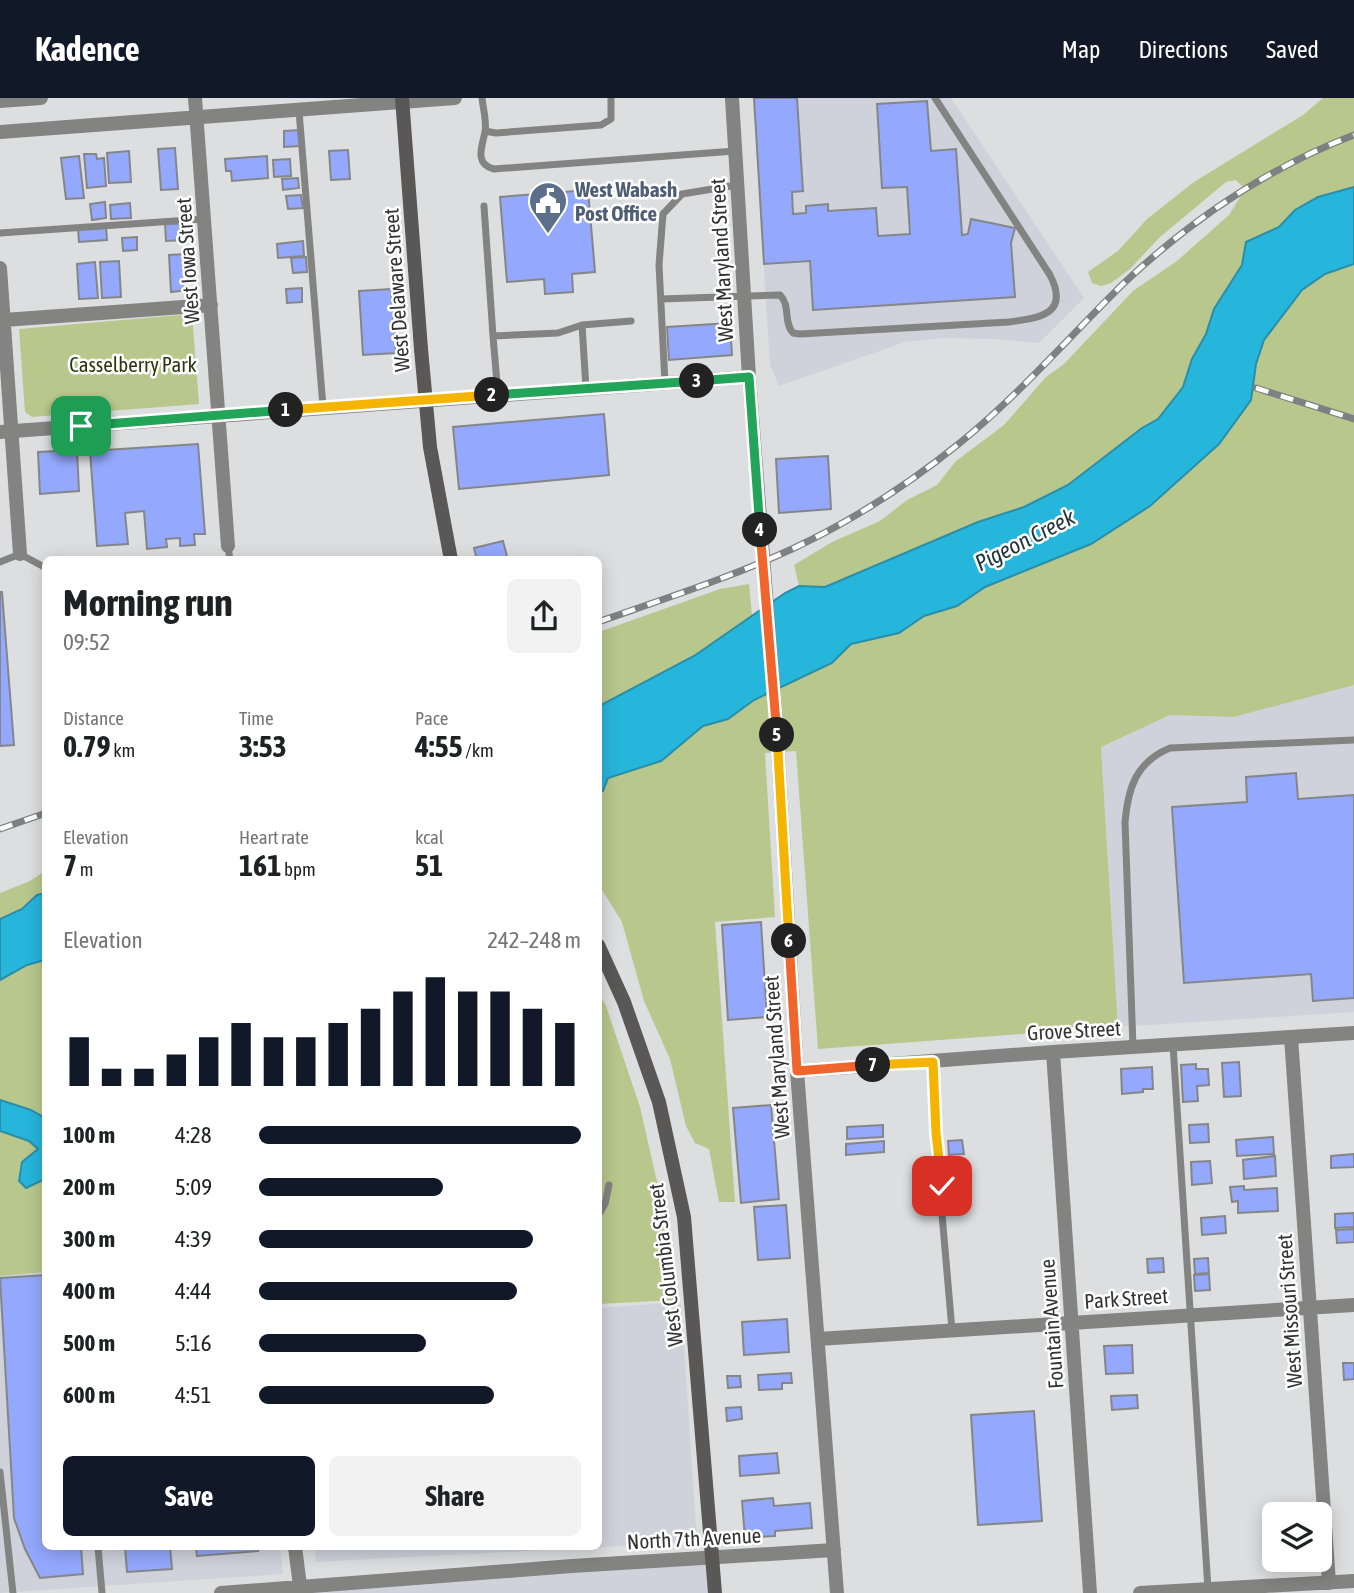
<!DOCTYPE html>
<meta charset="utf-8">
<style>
body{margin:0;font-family:"Asap Condensed",sans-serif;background:#f2f2f2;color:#202124;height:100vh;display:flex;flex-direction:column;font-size:26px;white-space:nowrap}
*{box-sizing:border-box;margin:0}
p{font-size:23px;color:#757577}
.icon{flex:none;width:38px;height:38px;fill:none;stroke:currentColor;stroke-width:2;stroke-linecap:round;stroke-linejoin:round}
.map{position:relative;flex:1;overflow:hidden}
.drawer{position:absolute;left:42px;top:458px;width:560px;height:994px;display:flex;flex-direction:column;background:#fff;border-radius:10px;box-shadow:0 4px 18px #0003}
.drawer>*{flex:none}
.buttons{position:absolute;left:1262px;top:1404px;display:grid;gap:14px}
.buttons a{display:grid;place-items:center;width:70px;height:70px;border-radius:10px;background:#fff;box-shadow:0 4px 18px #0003;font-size:35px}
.pin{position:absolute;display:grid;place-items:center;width:60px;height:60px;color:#fff;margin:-30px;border-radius:14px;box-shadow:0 4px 10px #0006}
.km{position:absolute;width:35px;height:35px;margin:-18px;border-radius:50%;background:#222;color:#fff;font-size:19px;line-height:35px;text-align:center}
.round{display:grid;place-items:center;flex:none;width:74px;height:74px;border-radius:10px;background:#f2f2f2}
.headline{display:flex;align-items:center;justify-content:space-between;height:119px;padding:0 21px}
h1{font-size:38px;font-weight:700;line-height:52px}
.figures{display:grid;grid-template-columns:repeat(3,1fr);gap:10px;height:119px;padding:7px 21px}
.figures div{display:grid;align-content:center}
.figures b{font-size:30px;font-weight:700}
.figures small{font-size:19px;font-weight:400}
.figures p{font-size:19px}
.chart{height:196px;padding:14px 21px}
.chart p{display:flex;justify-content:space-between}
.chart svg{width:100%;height:126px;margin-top:7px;stroke:#111827;stroke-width:6}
.action{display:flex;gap:14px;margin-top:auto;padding:14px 21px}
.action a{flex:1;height:80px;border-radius:10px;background:#111827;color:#fff;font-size:28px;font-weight:700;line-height:80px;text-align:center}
.action a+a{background:#f2f2f2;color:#202124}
ul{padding:0 21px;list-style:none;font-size:23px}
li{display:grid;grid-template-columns:112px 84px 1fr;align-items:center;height:52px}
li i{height:18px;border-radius:9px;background:#111827}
header{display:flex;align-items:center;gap:42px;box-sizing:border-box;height:98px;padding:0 35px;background:#111827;color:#fff}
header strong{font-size:33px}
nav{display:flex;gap:38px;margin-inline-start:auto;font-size:24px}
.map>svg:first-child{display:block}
.built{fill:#cfd2db}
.green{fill:#b8c78c}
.water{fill:#26b5db;stroke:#2a8ea9;stroke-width:2}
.building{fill:#94a8fd;stroke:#858688;stroke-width:2}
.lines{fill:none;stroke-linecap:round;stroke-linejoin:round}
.service{stroke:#838382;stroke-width:7}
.minor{stroke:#838382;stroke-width:14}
.secondary{stroke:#595857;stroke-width:14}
.rail-casing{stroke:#7f8081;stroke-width:7}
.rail{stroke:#fff;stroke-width:4.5;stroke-dasharray:13;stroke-linecap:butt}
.secondary-bridge{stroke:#595857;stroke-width:14}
.split-1-casing{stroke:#fff;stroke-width:14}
.split-2-casing{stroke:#fff;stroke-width:14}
.split-3-casing{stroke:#fff;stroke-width:14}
.split-4-casing{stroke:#fff;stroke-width:14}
.split-5-casing{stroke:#fff;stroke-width:14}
.split-6-casing{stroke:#fff;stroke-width:14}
.split-7-casing{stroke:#fff;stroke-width:14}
.split-8-casing{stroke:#fff;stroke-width:14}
.split-1{stroke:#22a559;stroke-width:9}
.split-2{stroke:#f5b400;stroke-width:9}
.split-3{stroke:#22a559;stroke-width:9}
.split-4{stroke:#22a559;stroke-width:9}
.split-5{stroke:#f0652b;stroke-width:9}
.split-6{stroke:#f5b400;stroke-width:9}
.split-7{stroke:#f0652b;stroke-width:9}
.split-8{stroke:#f5b400;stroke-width:9}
.labels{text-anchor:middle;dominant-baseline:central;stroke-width:5;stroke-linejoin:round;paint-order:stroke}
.service-label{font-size:21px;font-weight:bold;fill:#4e5e75;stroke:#fff;text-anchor:start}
.street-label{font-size:21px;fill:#333334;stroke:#fff}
.park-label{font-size:21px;fill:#2e360d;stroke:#fff}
.water-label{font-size:23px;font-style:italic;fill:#21373e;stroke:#fff}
</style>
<header>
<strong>Kadence</strong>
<nav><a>Map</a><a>Directions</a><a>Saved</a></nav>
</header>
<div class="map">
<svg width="1354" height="1495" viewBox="0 0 1354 1495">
<rect width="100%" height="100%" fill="#dddee0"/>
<path class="built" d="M753,0H951L1084,200L1039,245L995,241L943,240L905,244L779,288L770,267Z
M1354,587V914L1118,929L1101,649L1170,617L1234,619Z
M45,1174L46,1449H280L283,1476L0,1495V1178Z
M681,1204L697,1444L316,1464L315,1449H598L599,1210Z
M712,1461L714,1495H241Z"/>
<path class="green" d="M1323,0H1354V89L1318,99L1295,112L1279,129L1246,144L1242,167L1214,211L1206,236L1192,261L1183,289L1158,321L1142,330L1068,387L1024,409L978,424L825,489L799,488L794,467L832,444L880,423L907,402L937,387L956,363L1004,327L1046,279L1064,266L1133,193L1177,163L1229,117L1245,91L1236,82L1226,84L1159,140L1130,171L1111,185L1101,188L1092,185L1088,174L1118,153L1147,121L1194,84L1303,17Z
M1354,166V587L1234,619L1170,617L1101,649L1118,929L818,951L796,653L765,655L775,819L715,824L735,1104H719L709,1051L695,1045L686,1028L670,961L644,903L622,824L599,787V694L603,693L608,680L661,663L703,628L728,621L754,602L832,565L851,546L899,535L924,518L957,508L985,489L1091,446L1150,408L1219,346L1251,302L1256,266L1264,242L1302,192L1325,176Z
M192,216L199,306L32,319L25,314L19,231Z
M749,486L752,517L694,558L599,608V534L720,491Z
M45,773V795L37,797L22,811L0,821V795L30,783Z
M45,862V1174L0,1178V882L27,867Z
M598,894L606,908L640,1009L660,1097L675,1202L599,1206Z"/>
<path class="water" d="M1354,89V166L1325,176L1302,192L1264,242L1256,266L1251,302L1219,346L1150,408L1091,446L985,489L957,508L924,518L899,535L851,546L832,565L754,602L728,621L703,628L661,663L608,680L603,693L599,694V608L694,558L785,495L799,488L825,489L978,424L1024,409L1068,387L1142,330L1158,321L1183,289L1192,261L1206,236L1214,211L1242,167L1246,144L1279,129L1295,112L1318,99Z
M45,795V862L27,867L0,882V821L22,811L37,797Z
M0,1002L31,1012L45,1020V1081L26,1090L19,1083L22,1064L38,1051L29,1043L0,1033Z"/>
<path class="building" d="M754,0H797L803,93L792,94L793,116L806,115V108L828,106V113L876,110L878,138L910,136L907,89L882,90L877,6L927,3L931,53L956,51L962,137L968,136L971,121L1015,130L1011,145L1015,199L813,212L810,163L764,166Z
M299,32L300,48L284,49V33Z
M175,50L178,91L161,92L158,51Z
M348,52L350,81L331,82L329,53Z
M129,53L131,84L109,85L107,55Z
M84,56H96L97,61L104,60L106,88L87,90Z
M79,58L84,100L66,101L61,60Z
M267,58L268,80L232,83L231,73H226L225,61Z
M290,61L291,78L274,79L273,62Z
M298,80L299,90L283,92L282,81Z
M588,92L595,174L572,176L573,194L545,196L544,181L507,184L500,99Z
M301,97L303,110L288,111L286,98Z
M105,104L106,120L92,122L90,106Z
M130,105L131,120L111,121L110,107Z
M182,125L184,142L166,143L165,126Z
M106,129L107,142L79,144L78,131Z
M137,139V152L123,153L122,140Z
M303,143L304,158L278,160L277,146Z
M185,156L187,192L171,194L169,157Z
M306,159L307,174L293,175L291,160Z
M119,163L121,199L102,200L100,164Z
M95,164L98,200L79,201L77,166Z
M302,190V204L287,205L286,191Z
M391,191L396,255L363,257L359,193Z
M730,225L732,257L669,262L667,229Z
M604,316L609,377L459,391L453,329Z
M198,346L205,436H194L195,447L180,448V440L166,441L167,449L147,451L144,413L125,415L128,446L97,448L90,353Z
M77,352L79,393L40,396L38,354Z
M828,358L831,411L779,415L776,361Z
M503,443L508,462H477L474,450Z
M0,494H2L14,647L0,648Z
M1296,675L1298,701L1354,697V900L1313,903L1311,876L1184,885L1172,709L1247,704L1246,679Z
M761,824L767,919L728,922L722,827Z
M1239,964L1241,998L1224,999L1222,965Z
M1196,966V971H1208L1209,987L1197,988L1198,1003L1183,1004L1181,967Z
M1152,969L1153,991H1143V994L1122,996L1121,971Z
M771,1007L779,1101L741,1105L733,1010Z
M1208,1026L1209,1044L1190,1045L1189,1027Z
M883,1027V1039L847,1041V1029Z
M1273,1039L1274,1056L1237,1058L1236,1042Z
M962,1042L964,1056L949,1057L948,1043Z
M884,1043V1054L846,1057V1046Z
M1354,1056V1069L1331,1070V1058Z
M1275,1058L1276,1078L1244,1081L1243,1062Z
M1210,1063L1212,1085L1192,1087L1191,1064Z
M1244,1088V1092L1277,1090L1278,1113L1238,1115V1103L1232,1104L1230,1089Z
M786,1107L790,1160L758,1162L754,1109Z
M1354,1115V1129L1335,1130V1116Z
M1225,1118L1226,1135L1202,1137L1201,1120Z
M1354,1131V1144L1337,1145L1336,1132Z
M1163,1160L1164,1174L1148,1175L1147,1161Z
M1208,1160L1209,1175L1195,1176L1194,1161Z
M1209,1176L1210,1192L1195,1193L1194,1177Z
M46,1177V1449H81L83,1476L40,1480L25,1451L14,1420L0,1180Z
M787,1221L789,1254L744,1257L742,1224Z
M1132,1247L1133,1275L1106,1276L1104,1248Z
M1343,1265H1354V1281L1344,1282Z
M791,1275L792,1285H782V1291L759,1292L758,1277Z
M727,1278H740L741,1289L728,1290Z
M1137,1297L1138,1310L1112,1312L1111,1298Z
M741,1309L742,1321L727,1323L726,1310Z
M1034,1313L1042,1423L978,1427L971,1317Z
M777,1355L779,1375L740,1378L739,1358Z
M773,1400L774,1408L810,1405L812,1430L775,1433V1438L745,1440L742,1403Z
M125,1449H170L172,1471L127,1474Z
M196,1449H257L258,1453L197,1458Z"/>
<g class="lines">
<path class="service" d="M482,0C483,10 487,24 485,34C482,49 474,66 494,71L735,53
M299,13L323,309
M485,33L496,35L601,27L611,21V0
M484,108L493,238
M0,135L204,121
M661,201L780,197C791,208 783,224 793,235L800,236L1009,224C1040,220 1070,216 1050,177L935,0
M665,285L659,167L663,116L682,96L737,87
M586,290L582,227L631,223
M498,297L493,238L558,235L582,227
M228,449L230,462
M0,464L20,456L46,470
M1173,947L1208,1491
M1133,949L1125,724C1128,690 1136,664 1170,650L1354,642
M933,964L935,1035L952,1232
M598,1118L605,1106L609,1087
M0,1374L13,1495
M98,1449L102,1495"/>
<path class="minor" d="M195,0L228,448
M732,0L749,279L777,637L797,973L837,1495
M0,3L41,0
M0,34L455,0
M0,170L20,456
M4,222L211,207
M0,334L749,279
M1291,939L1329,1485
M1053,954L1090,1495
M797,973L1053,954L1354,935
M818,1241L1354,1207
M295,1449L300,1488
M221,1495L572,1468L834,1452
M1140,1495L1354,1483"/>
<path class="secondary" d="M402,0L421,251
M598,847L624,904L659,1004L684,1119L715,1495"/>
<defs>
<path id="rail" d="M1256,290L1354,321
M598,524C664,501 729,480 792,451C852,423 909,386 961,344C1020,296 1070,238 1124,185C1191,122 1267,70 1354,37
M0,731L46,715"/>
</defs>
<use href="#rail" class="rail-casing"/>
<use href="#rail" class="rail"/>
<path class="secondary-bridge" d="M421,251L430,349L451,462"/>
</g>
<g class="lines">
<defs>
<path id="split-1" d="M81,328L286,312"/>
<path id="split-2" d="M286,312L492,297"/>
<path id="split-3" d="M492,297L697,283"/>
<path id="split-4" d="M697,283L749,279L760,432"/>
<path id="split-5" d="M760,432L777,637"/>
<path id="split-6" d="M777,637L789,843"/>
<path id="split-7" d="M789,843L797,973L873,967"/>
<path id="split-8" d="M873,967L933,964L936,1035L942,1088"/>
</defs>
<use href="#split-1" class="split-1-casing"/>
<use href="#split-2" class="split-2-casing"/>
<use href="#split-3" class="split-3-casing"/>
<use href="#split-4" class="split-4-casing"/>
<use href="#split-5" class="split-5-casing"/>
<use href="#split-6" class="split-6-casing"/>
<use href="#split-7" class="split-7-casing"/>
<use href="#split-8" class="split-8-casing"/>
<use href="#split-1" class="split-1"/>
<use href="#split-2" class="split-2"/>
<use href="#split-3" class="split-3"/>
<use href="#split-4" class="split-4"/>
<use href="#split-5" class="split-5"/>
<use href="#split-6" class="split-6"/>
<use href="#split-7" class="split-7"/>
<use href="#split-8" class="split-8"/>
</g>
<defs>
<symbol id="civic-pin" viewBox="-11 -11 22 30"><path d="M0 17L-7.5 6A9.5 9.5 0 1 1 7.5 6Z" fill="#5c6f8a" stroke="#fff"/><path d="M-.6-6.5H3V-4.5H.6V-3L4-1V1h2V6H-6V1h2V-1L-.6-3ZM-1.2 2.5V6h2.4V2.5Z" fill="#fff"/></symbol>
</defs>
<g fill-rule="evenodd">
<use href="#civic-pin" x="526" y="81" width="44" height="60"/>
</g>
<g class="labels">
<g class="service-label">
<text x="575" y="91">West Wabash<tspan x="575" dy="24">Post Office</tspan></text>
</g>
<g class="street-label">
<text transform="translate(721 162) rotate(-93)">West Maryland Street</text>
<text transform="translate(187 163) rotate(-94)">West Iowa Street</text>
<text transform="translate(396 192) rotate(-94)">West Delaware Street</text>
<text transform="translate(1074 932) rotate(-3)">Grove Street</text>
<text transform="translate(776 959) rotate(-94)">West Maryland Street</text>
<text transform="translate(665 1167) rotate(-97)">West Columbia Street</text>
<text transform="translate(1126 1200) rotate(-4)">Park Street</text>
<text transform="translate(1289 1213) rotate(-94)">West Missouri Street</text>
<text transform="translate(1051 1226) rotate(-94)">Fountain Avenue</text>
<text transform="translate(694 1440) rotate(-3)">North 7th Avenue</text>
</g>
<g class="park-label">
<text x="133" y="266">Casselberry Park</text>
</g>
<g class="water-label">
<text transform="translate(1025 442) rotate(-27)">Pigeon Creek</text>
</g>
</g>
</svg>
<div class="buttons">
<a><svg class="icon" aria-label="layers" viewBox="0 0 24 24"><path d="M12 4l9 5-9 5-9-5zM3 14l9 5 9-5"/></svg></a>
</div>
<div class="pin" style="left:81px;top:328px;background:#1e9e55"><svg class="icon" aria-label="arrive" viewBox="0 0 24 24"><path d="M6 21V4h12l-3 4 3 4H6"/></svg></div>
<div class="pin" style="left:942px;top:1088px;background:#d93025"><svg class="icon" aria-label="check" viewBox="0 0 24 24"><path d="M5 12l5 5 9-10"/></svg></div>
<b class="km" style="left:286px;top:312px">1</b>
<b class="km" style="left:492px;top:297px">2</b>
<b class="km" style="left:697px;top:283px">3</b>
<b class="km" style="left:760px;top:432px">4</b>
<b class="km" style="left:777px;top:637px">5</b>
<b class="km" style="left:789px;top:843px">6</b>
<b class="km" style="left:873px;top:967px">7</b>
<section class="drawer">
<div class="headline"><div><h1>Morning run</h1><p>09:52</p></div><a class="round"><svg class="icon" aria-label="share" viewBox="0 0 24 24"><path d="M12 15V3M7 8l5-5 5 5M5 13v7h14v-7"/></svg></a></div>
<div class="figures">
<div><p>Distance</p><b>0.79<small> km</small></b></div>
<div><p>Time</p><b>3:53</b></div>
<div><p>Pace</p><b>4:55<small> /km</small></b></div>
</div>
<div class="figures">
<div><p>Elevation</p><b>7<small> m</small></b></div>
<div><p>Heart rate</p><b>161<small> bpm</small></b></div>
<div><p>kcal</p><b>51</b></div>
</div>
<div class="chart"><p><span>Elevation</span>242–248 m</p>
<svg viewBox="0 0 160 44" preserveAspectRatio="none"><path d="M5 44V27M15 44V38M25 44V38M35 44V33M45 44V27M55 44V22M65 44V27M75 44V27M85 44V22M95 44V17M105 44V11M115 44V6M125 44V11M135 44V11M145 44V17M155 44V22"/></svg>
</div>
<ul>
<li><b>100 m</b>4:28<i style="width:100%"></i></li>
<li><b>200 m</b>5:09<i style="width:57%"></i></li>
<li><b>300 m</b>4:39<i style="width:85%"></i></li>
<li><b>400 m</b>4:44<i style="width:80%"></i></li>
<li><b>500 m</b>5:16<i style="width:52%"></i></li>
<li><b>600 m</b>4:51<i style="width:73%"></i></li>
</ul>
<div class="action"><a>Save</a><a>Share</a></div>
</section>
</div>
